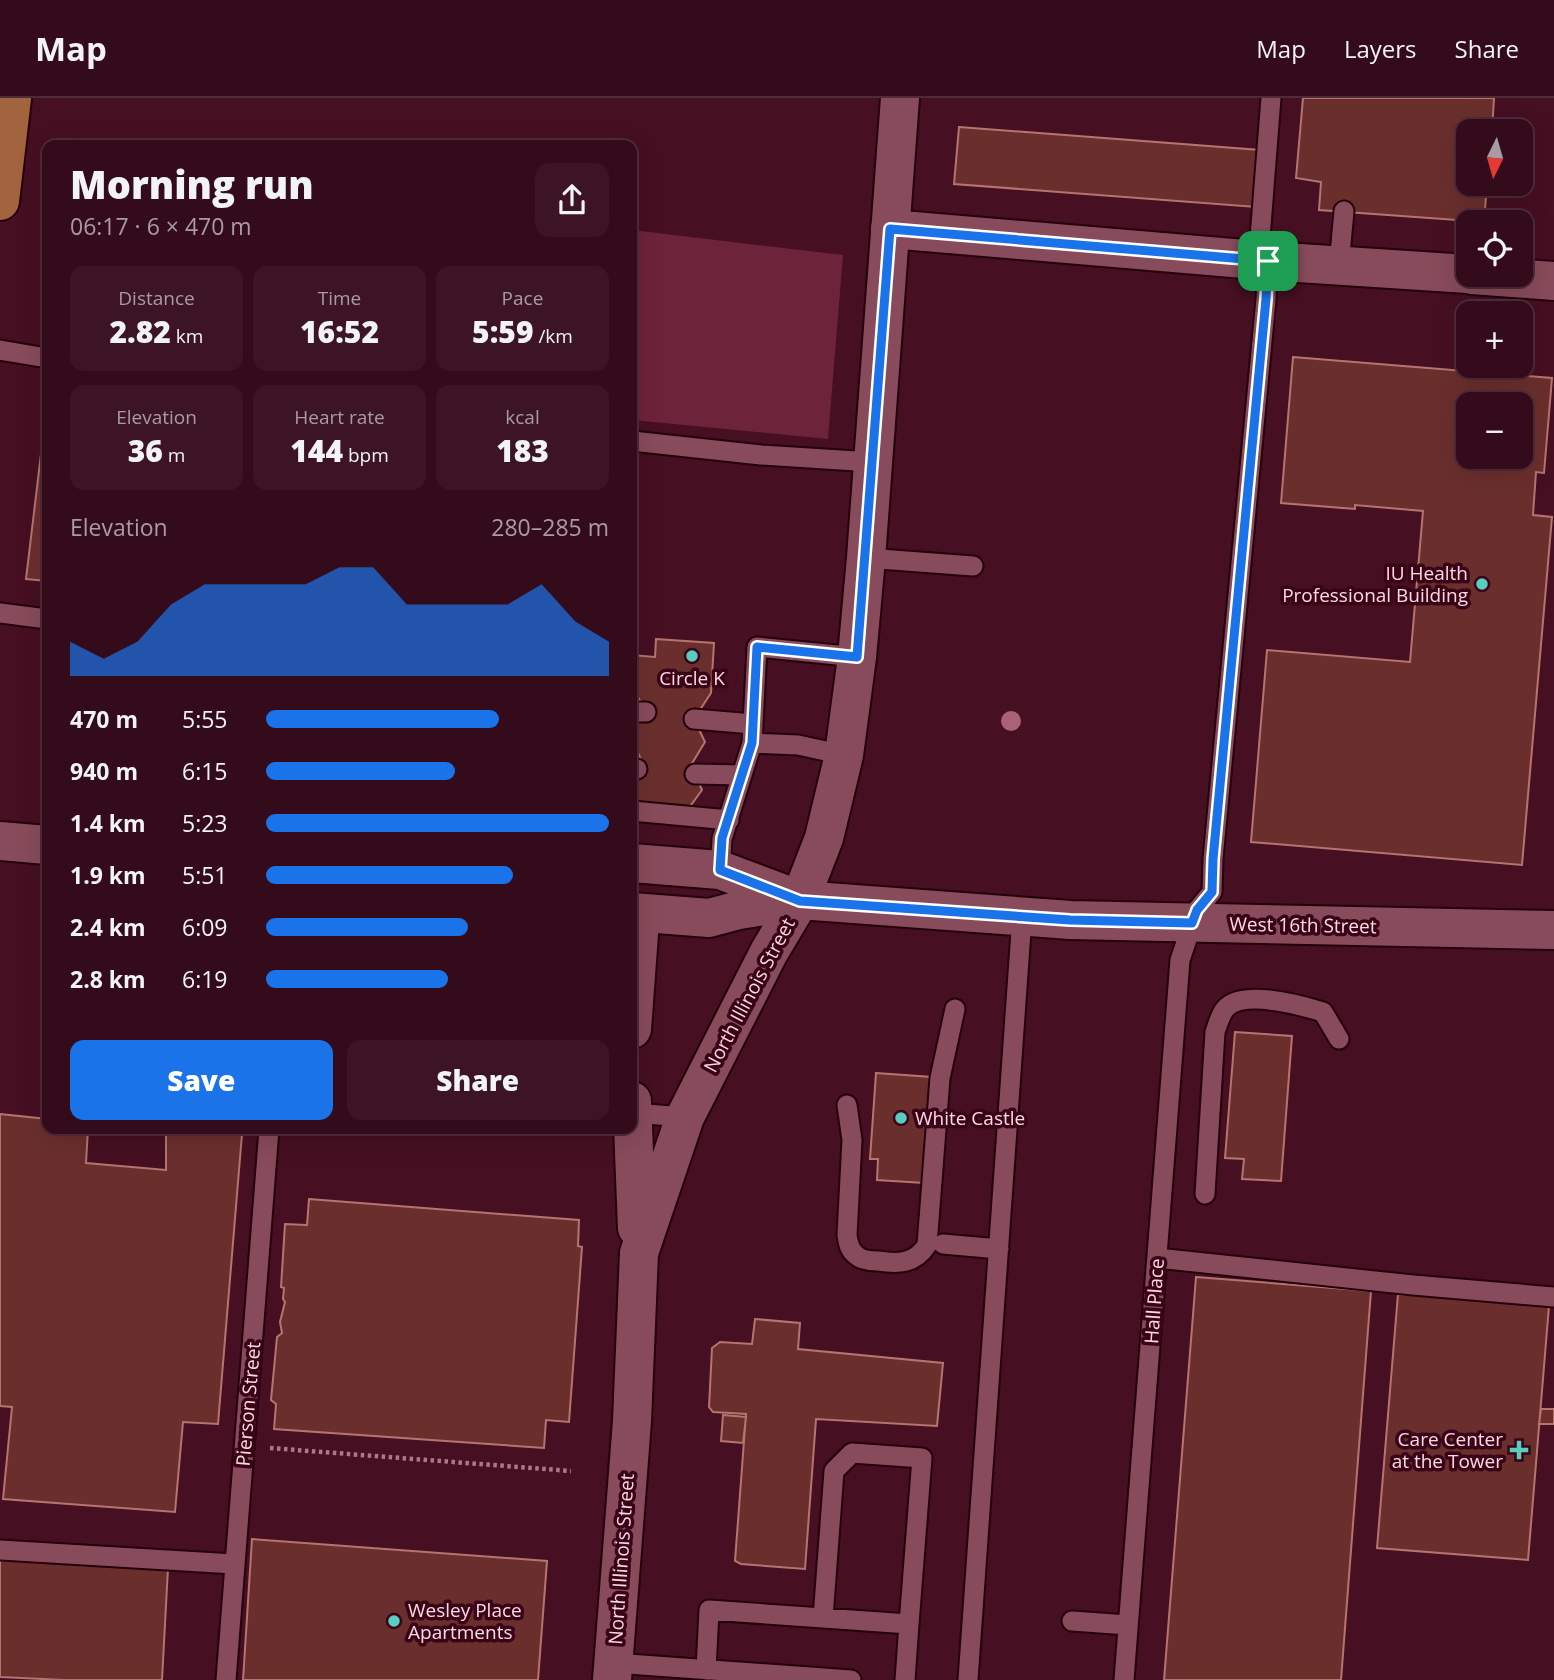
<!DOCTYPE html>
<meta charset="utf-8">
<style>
body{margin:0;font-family:"Open Sans",sans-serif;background:#3c1423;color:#f1f3f6;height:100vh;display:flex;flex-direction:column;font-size:26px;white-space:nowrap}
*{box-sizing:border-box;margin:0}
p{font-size:23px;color:#a99ba2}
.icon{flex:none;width:38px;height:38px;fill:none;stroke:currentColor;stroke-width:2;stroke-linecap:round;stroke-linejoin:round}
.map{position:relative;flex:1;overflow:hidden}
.panel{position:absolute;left:42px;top:42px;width:595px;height:994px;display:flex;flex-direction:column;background:#340b1a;border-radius:14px;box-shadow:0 7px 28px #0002,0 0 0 2px #4e2b39}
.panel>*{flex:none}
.needle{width:46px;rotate:185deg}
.tools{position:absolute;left:1456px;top:21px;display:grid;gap:14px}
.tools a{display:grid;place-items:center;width:77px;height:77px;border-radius:14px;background:#340b1a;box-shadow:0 7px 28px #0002,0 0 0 2px #4e2b39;font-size:35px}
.pin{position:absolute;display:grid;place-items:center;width:60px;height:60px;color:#fff;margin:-30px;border-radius:14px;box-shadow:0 4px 10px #0006}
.round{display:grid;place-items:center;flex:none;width:74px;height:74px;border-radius:14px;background:#3c1423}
.overview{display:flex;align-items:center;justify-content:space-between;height:119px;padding:0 28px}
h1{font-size:38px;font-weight:800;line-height:52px}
.figures{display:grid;grid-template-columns:repeat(3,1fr);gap:10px;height:119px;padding:7px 28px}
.figures div{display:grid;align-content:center;border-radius:14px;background:#3c1423;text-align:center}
.figures b{font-size:30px;font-weight:800}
.figures small{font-size:19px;font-weight:400}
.figures p{font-size:19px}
.chart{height:196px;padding:14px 28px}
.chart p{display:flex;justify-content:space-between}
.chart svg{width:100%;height:126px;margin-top:7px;fill:#1a73e8;opacity:.7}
.button{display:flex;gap:14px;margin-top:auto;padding:14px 28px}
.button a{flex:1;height:80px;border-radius:14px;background:#1a73e8;color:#fff;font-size:28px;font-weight:800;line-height:80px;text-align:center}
.button a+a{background:#3c1423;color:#f1f3f6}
ul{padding:0 28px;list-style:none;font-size:23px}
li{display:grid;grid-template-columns:112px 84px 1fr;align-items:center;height:52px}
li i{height:18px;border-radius:9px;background:#1a73e8}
header{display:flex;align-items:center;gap:42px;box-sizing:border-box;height:98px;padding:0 35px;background:#340b1a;border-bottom:2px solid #4e2b39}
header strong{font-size:33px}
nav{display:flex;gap:38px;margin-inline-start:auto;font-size:24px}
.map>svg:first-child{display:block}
.green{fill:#6d233a}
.building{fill:#6a2f2d;stroke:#b6746f;stroke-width:2;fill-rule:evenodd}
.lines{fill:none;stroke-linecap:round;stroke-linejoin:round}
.lane-casing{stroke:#25000c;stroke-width:23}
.street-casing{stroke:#25000c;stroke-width:42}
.secondary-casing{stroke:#25000c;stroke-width:42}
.primary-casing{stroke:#25000c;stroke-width:42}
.path{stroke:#a87b88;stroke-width:4.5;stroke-dasharray:3.5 3.5;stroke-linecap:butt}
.lane{stroke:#884b5b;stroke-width:19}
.street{stroke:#884b5b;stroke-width:38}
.secondary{stroke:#884b5b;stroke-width:38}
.primary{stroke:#a2633f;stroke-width:38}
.tree{fill:#ab6276}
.route-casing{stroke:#fff;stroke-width:14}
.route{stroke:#1a73e8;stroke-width:9}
.poi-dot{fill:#58cec0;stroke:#3a0418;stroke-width:2.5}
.labels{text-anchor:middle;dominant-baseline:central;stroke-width:7;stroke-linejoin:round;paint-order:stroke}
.poi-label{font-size:19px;fill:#fdd8e0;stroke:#3a0418;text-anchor:end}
.street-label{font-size:19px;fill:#fdd8e0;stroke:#3a0418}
</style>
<header>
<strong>Map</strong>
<nav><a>Map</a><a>Layers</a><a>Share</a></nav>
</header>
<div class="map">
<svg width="1554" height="1582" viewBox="0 0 1554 1582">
<rect width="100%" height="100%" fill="#460f22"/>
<path class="green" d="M632,132L843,157L828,341L632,322Z"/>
<path class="building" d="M1303,0H1494L1492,33H1468V86H1487L1484,124L1319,112L1321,84L1296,80Z
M959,29L1260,52L1256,109L954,86Z
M1293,259L1552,280L1544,375L1536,374L1533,417L1552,419L1522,767L1251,744L1267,552L1410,564L1423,413L1355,407V411L1281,405ZM1468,306H1521V359H1468Z
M47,306V483L26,481Z
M656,541L714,545L711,595L694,621L705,644L691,667L702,692L686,714L637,710L632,698V678L642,664L632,640V634L646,614L632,588V557L655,559Z
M1235,934L1292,938L1281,1083L1242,1081L1244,1061L1225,1060Z
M876,975L932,979L924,1085L877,1082L878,1061H870Z
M0,1016L47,1021V1031H88L86,1065L166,1072V1031L242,1036L218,1326L183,1324L175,1414L3,1401L12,1309L0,1308Z
M309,1101L579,1122L578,1148L582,1149L569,1324L546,1322L544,1350L274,1331L276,1306L271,1302L277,1239L282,1235L280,1224L285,1204L283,1201L284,1190L281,1189L285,1126L307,1127Z
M1196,1179L1371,1193L1341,1582H1164Z
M1398,1196L1549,1208L1528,1462L1377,1450Z
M755,1221L800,1225L798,1251L943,1265L937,1328L816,1321L805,1471L741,1466L735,1463L746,1316L713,1314L709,1309L712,1250L720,1244L752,1246Z
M1541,1311H1554V1326H1539Z
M723,1317L746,1319L743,1345L721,1343Z
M252,1441L547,1463L538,1582H243Z
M0,1462L168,1470L162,1582H64L0,1579Z"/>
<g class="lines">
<defs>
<path id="lane" d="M1339,167L1344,113
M0,252L47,260
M632,343L761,357L872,364
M866,460L973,468
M0,515L47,521
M632,614H646
M694,621L753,626
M752,645L798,647L844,657
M632,671H637
M695,676L742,677
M632,713L729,722
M720,772L722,741L752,645L757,549L857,559
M847,1007L852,1042L847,1137C848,1144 849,1152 856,1157C861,1162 871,1163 878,1163C898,1166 915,1166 927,1147L940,980L955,911
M632,1015L685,1019
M1205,1096L1215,934C1218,926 1221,914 1227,909C1246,892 1300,907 1323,914L1339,941
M943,1146L999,1151
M1157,1160L1413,1187L1554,1199
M0,1452L234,1466
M823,1520L834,1373L852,1355L922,1360L909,1526
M1072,1523L1128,1527
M614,1565L851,1582
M706,1572L709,1512L909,1526L905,1582
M226,1582L269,1031
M968,1582L1022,819
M1124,1582L1180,862L1197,812L1212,794L1213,761L1266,201L1268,163L1260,140L1271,0"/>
<path id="street" d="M890,131L1268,163L1468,176
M1472,177L1554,183"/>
<path id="secondary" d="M0,743L47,747
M632,765L720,772L800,802
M632,814L709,820L739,812L800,802L1070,822L1554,832
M632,822L638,828L639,836L632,931
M632,1003L637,1130
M612,1582L632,1323L639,1155L685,1019L769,854L800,802L824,740L844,657L857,559L866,460L900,0"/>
<path id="primary" d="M0,103L12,0"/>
</defs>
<use href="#lane" class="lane-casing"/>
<use href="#street" class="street-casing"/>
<use href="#secondary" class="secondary-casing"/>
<use href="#primary" class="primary-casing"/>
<path class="path" d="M270,1350L571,1373"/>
<use href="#lane" class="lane"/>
<use href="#street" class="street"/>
<use href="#secondary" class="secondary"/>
<use href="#primary" class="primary"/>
</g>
<circle class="tree" cx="1011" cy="623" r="10"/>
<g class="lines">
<defs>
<path id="route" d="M890,131L1268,163L1266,201L1213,761L1212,794L1197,812L1192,825L1070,822L800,803L720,772L722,740L752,645L757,549L857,559Z"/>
</defs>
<use href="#route" class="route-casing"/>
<use href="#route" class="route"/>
</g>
<g class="poi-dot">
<circle cx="1482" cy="486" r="7"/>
<circle cx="692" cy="558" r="7"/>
<circle cx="901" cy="1020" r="7"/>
<path d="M1515.5 1341.5h7v7h7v7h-7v7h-7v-7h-7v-7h7z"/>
<circle cx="394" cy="1523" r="7"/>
</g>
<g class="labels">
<g class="poi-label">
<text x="1468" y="475">IU Health<tspan x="1468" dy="22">Professional Building</tspan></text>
<text x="692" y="580" text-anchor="middle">Circle K</text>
<text x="915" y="1020" text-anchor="start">White Castle</text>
<text x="1503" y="1341">Care Center<tspan x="1503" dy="22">at the Tower</tspan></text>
<text x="408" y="1512" text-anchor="start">Wesley Place<tspan x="408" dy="22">Apartments</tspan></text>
</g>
<g class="street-label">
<text transform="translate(1303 827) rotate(1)">West 16th Street</text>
<text transform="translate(749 897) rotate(-62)">North Illinois Street</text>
<text transform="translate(1154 1203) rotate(-86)">Hall Place</text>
<text transform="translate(248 1306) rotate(-85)">Pierson Street</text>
<text transform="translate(621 1461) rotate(-86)">North Illinois Street</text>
</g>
</g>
</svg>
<div class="tools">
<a><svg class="needle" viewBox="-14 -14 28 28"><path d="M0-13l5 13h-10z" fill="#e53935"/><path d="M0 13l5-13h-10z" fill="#a99ba2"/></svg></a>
<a><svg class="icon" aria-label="locate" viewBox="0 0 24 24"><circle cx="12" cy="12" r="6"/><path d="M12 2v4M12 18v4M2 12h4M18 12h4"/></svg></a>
<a>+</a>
<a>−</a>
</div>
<div class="pin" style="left:1268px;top:163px;background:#1e9e55"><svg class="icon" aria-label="arrive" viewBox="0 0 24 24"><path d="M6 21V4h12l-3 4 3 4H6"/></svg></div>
<section class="panel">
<div class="overview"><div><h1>Morning run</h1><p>06:17 · 6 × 470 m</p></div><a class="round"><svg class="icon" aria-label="share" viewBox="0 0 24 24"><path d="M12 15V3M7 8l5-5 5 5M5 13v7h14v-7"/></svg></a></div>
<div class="figures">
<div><p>Distance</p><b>2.82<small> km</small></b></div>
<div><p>Time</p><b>16:52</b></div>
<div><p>Pace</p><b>5:59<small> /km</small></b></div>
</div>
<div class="figures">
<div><p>Elevation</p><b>36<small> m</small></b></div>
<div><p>Heart rate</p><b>144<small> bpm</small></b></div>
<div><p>kcal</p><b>183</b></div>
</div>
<div class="chart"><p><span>Elevation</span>280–285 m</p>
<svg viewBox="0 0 160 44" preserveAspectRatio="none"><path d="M0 44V32L10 38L20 32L30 19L40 12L50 12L60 12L70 12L80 6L90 6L100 19L110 19L120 19L130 19L140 12L150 25L160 32V44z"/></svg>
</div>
<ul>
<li><b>470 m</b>5:55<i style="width:68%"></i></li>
<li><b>940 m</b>6:15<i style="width:55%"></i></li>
<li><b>1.4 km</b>5:23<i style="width:100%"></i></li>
<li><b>1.9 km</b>5:51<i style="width:72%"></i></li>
<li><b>2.4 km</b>6:09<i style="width:59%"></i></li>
<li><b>2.8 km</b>6:19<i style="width:53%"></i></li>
</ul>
<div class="button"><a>Save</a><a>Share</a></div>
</section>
</div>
